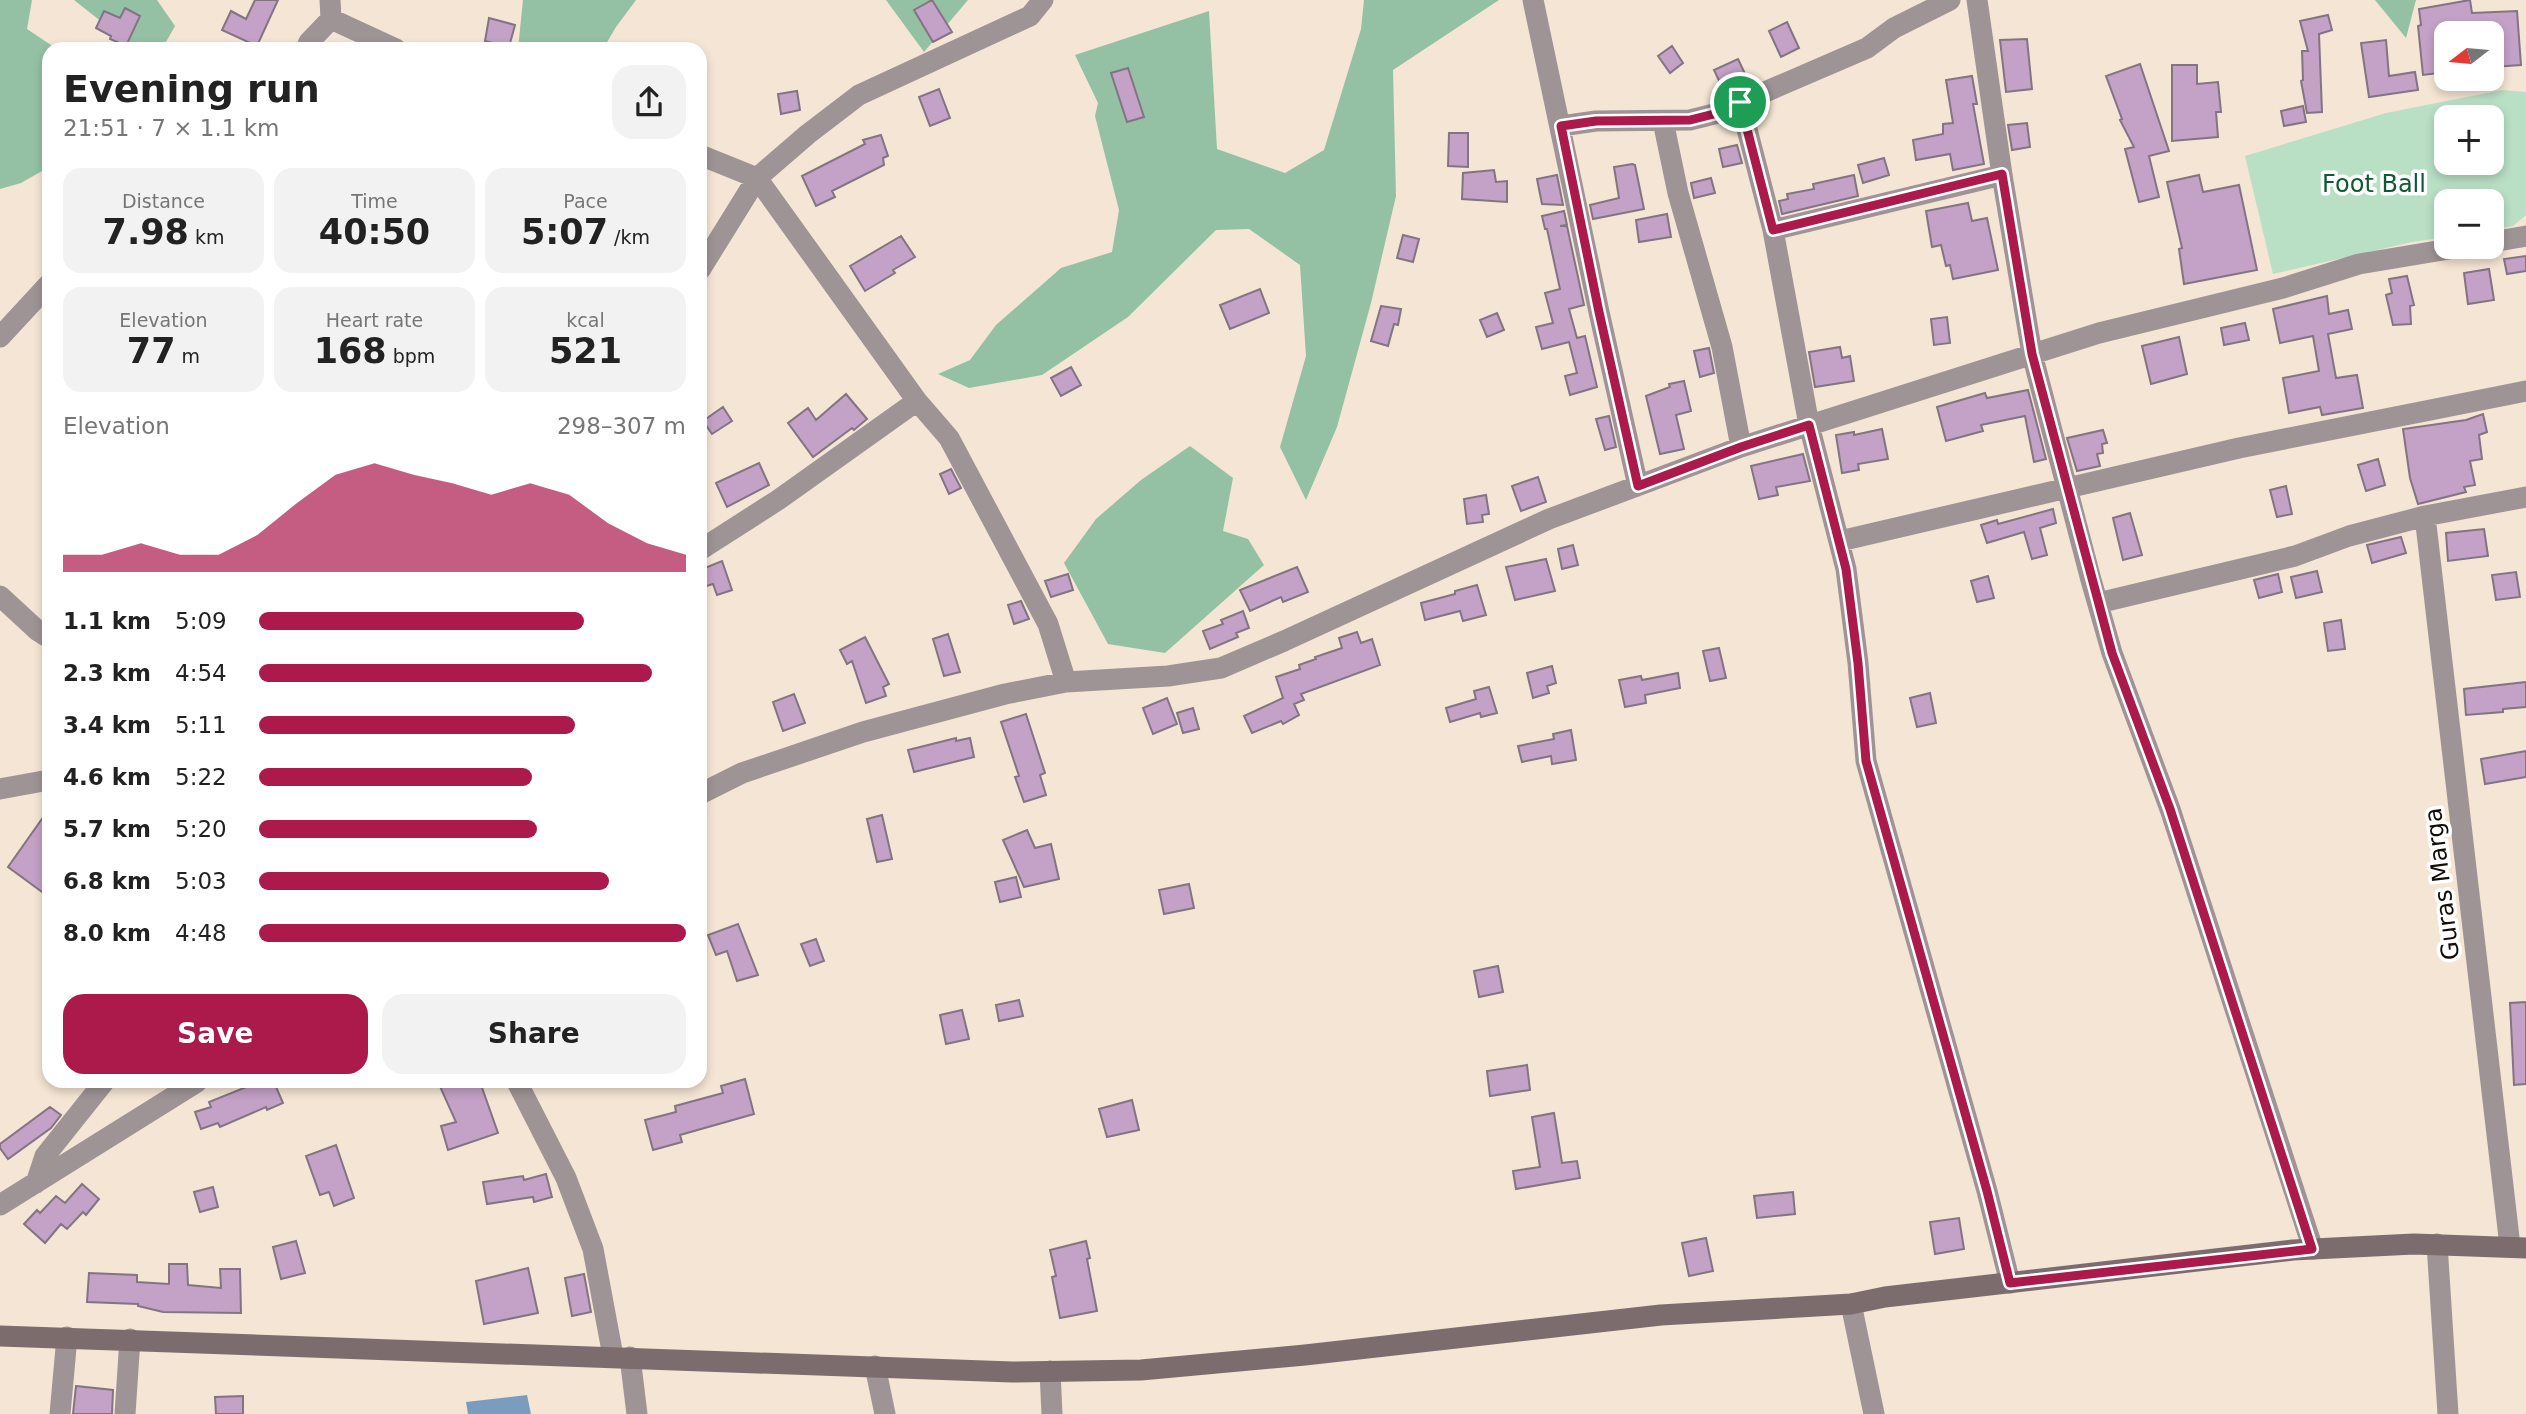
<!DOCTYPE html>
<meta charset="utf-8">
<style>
body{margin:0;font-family:"DejaVu Sans",sans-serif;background:#f2f2f2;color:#222;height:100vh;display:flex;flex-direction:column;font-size:26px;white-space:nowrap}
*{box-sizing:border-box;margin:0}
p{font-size:23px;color:#767676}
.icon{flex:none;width:38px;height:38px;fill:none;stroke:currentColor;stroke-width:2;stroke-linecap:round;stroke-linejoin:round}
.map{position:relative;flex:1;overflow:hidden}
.sheet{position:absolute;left:42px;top:42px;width:665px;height:1046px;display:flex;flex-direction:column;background:#fff;border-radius:21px;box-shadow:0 4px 10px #0003}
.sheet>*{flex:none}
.needle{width:46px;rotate:254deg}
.tools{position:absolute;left:2434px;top:21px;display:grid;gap:14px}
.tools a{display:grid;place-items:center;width:70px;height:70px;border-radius:14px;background:#fff;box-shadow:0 4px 10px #0003;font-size:35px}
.pin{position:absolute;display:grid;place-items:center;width:60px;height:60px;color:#fff;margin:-30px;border:4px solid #fff;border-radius:50%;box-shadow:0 2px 7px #0007}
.round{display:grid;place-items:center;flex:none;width:74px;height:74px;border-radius:21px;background:#f2f2f2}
.summary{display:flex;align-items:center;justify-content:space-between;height:119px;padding:0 21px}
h1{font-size:38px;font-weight:800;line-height:52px}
.metrics{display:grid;grid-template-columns:repeat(3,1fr);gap:10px;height:119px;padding:7px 21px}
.metrics div{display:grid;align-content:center;border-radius:18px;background:#f2f2f2;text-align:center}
.metrics b{font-size:35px;font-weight:800}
.metrics small{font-size:19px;font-weight:400}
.metrics p{font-size:19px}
.chart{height:196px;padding:14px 21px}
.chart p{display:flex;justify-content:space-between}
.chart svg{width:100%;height:126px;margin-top:7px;fill:#ac1a4c;opacity:.7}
.cta{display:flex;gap:14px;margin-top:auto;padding:14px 21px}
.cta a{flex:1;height:80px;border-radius:21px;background:#ac1a4c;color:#fff;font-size:28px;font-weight:800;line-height:80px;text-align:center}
.cta a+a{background:#f2f2f2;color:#222}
ul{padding:0 21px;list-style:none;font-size:23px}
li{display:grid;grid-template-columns:112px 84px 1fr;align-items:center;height:52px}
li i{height:18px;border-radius:9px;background:#ac1a4c}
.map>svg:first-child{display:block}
.green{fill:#b9dfc5;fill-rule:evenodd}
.forest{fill:#94c1a3}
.water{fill:#799cbf}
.building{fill:#c4a1c6;stroke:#827483;stroke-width:2}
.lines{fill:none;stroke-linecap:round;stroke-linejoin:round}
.street{stroke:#9f9495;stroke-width:21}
.secondary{stroke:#7c6c6e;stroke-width:21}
.route-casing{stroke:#fff;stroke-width:14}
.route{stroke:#ac1a4c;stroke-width:9}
.labels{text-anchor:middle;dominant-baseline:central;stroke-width:7;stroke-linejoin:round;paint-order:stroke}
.park-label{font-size:24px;fill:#0f5a34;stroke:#fff}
.street-label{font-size:24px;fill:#110c06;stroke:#fff}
</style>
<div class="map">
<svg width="2526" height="1414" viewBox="0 0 2526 1414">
<rect width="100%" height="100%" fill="#f5e5d4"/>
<path class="green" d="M2502,90L2526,92V215L2513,226L2492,230V201H2446V237L2412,242L2273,274L2245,156L2386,113ZM2446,117H2492V163H2446Z"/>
<path class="forest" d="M0,0H32L27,29L57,49H49V167L21,183L0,189Z
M74,0H157L175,26L162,49H136Z
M523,0H636L616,27L603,49H518Z
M886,0H968L924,52Z
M1364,0H1499L1393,70L1396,196L1371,303L1337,427L1306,500L1280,447L1306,356L1300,265L1249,229L1216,230L1128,317L1042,375L969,388L938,374L970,360L996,325L1061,268L1112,252L1119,210L1095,116L1098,103L1075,55L1209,11L1217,149L1285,173L1324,150L1361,29Z
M2375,0H2416L2406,38Z
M1190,446L1233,478L1223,531L1248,539L1264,565L1165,653L1108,644L1064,563L1096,519L1141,480Z"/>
<path class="water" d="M527,1395L531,1414H468L466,1402Z"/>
<path class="building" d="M255,0H278L257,46L222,30L231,11L246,19Z
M932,0L952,32L933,42L914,10Z
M2470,0L2472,13L2517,11L2521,65L2492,67V33H2446V72L2423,75L2418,26L2421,25L2419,9Z
M125,8L140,16L126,46L110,39L111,36L96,28L104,11L120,18Z
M2328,15L2332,30L2319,34L2322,112L2307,113L2301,81L2303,80L2302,51H2308L2300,21Z
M489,18L515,25L509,47L485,41Z
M1787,22L1799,48L1781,57L1769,31Z
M2027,39L2032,89L2006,92L2000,40Z
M2386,40L2389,76L2415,72L2418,90L2369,97L2361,43Z
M1672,46L1683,63L1670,73L1658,56Z
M1738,59L1746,76L1722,87L1714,70Z
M2140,64L2169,151L2149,156L2159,197L2139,202L2125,149L2134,147L2120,120L2122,119L2106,76Z
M2172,65H2197V84L2218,82L2221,112H2216L2218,137L2172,141Z
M1128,68L1144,117L1127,122L1111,73Z
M1972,76L1977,104H1973L1984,164L1953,170L1950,154L1916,160L1913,140L1943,134V124L1953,123L1946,80Z
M939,89L950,118L930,126L919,97Z
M797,91L800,110L781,114L778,94Z
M2303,106L2306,122L2284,126L2281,111Z
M2027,123L2030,147L2012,150L2008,125Z
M1449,133H1468V167L1448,166Z
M881,135L888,156L883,158L884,165L832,191L835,197L816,206L802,176L865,144L863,140Z
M1737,145L1742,163L1723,167L1719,149Z
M1884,158L1889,175L1863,183L1858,165Z
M1632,164L1635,165L1644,209L1593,219L1590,205L1619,198L1614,167Z
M1494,170L1496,182L1507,181V202L1462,199L1463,173Z
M1557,175L1563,205L1542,204L1537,179Z
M1854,175L1858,196L1782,214L1779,201L1788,199L1787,194L1814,189L1813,184Z
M2199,175L2203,192L2239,185L2257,270L2184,284L2179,249L2182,248L2167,182Z
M1711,178L1715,193L1694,198L1691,183Z
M1968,203L1972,221L1987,218L1998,270L1953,279L1950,265L1946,266L1941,245L1932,247L1926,211Z
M1564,211L1567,225L1560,226H1567L1584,305L1569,309L1577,338L1585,336L1597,387L1570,395L1565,376L1577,373L1569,342L1542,349L1536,327L1553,323L1545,293L1560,289L1547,229H1545L1542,216Z
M1667,214L1671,237L1639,242L1636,220Z
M1403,235L1419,239L1413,262L1397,258Z
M901,236L915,257L893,270L895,273L865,291L850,266Z
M2526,256V271L2507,274L2504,259Z
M2489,269L2494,300L2468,304L2464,273Z
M2407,276L2414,305L2410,306L2411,324L2393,325L2386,295L2392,293L2389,279Z
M1260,289L1269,313L1230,329L1220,305Z
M2327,296L2329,314L2348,310L2352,329L2328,334L2336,378L2357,375L2363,408L2322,415L2320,407L2289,413L2283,378L2319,371L2313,336L2280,343L2273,309Z
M1381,306L1401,309L1398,325L1394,324L1388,346L1371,341Z
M1497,313L1504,330L1487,337L1480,320Z
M1947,317L1950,343L1934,345L1931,319Z
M2245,323L2249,340L2224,345L2221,328Z
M2179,337L2187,374L2151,384L2142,346Z
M1840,347L1842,358L1850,356L1854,381L1815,387L1809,352Z
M1709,348L1714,373L1700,377L1694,351Z
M1071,367L1081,385L1061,396L1051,378Z
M1684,381L1691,411L1676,415L1684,449L1660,454L1646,396L1670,387L1669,384Z
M2028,390L2046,459L2034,462L2025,416L1981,425L1983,431L1946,441L1937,407L1985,393L1987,398Z
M846,394L867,419L854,430L852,428L813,457L788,423L808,408L816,420Z
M723,407L732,421L712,434L703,421Z
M2483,414L2487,432L2479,435L2482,459L2470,461L2475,485L2464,487L2466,492L2418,504L2410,478L2403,429L2466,420Z
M1609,416L1616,447L1605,450L1596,419Z
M1882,429L1888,459L1858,464L1859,470L1842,473L1836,435L1854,432V435Z
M2103,430L2107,443L2102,444L2103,453L2097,454L2100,466L2077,471L2067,438Z
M1803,454L1810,481L1776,487L1778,495L1759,499L1751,466Z
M2378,459L2385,485L2366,491L2358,465Z
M759,463L769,485L727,507L716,483Z
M951,469L961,488L949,494L940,474Z
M1538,477L1546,502L1521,511L1512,486Z
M2286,486L2292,514L2277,517L2270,490Z
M1486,495L1489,514L1482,515L1483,522L1467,524L1464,499Z
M2053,509L2056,523L2040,528L2047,555L2032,559L2024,532L1987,543L1981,525L1997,520L1998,524Z
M2130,513L2142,555L2123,560L2113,518Z
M2484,529L2488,556L2448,561L2446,533Z
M2401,537L2406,553L2372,563L2367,545Z
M1573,545L1578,565L1562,569L1558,549Z
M1546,559L1555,591L1515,600L1506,567Z
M722,561L732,590L717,595L713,584L700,588V570Z
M1297,567L1308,592L1283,602L1281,597L1250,611L1240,590Z
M2317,571L2322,592L2296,598L2291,577Z
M2516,572L2520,597L2496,600L2492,575Z
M1068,574L1073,590L1051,597L1045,581Z
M2278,574L2282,592L2259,598L2254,580Z
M1988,576L1994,598L1977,602L1971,581Z
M1477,585L1486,615L1463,621L1460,611L1425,620L1421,603L1455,594V591Z
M1021,601L1029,619L1014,624L1008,605Z
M1243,611L1249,628L1236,633L1238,637L1210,649L1203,631L1223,624L1221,620Z
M2341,620L2345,649L2328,651L2324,623Z
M1357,632L1361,643L1372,639L1380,665L1301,694L1304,700L1294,704L1299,715L1283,724L1281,721L1252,733L1244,716L1283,698L1276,677L1300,669L1299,665L1316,659L1315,657L1342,648L1339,638Z
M948,634L960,672L944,676L933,639Z
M865,637L889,684L883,687L886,696L866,703L852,661L847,664L840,650Z
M1719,648L1726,678L1710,681L1703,651Z
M1552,666L1556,683L1547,686L1549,693L1533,698L1527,673Z
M1678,673L1680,688L1645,695L1646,703L1625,707L1619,680L1641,676L1642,680Z
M2526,682V707L2503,709V712L2466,715L2464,689Z
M1489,687L1497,713L1481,717L1480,713L1450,722L1446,708L1476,699L1474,691Z
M1930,693L1936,723L1917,727L1910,698Z
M794,694L805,723L783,731L773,702Z
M1167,698L1177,724L1153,734L1143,708Z
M1193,708L1199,729L1183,733L1177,713Z
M1026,714L1045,773L1040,775L1046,795L1024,802L1015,777L1019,776L1001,722Z
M1571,730L1576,760L1552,764L1551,756L1522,762L1518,746L1554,739L1553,734Z
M956,738V741L970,738L974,757L914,772L908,750Z
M2526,751V777L2485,784L2481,759Z
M49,809V897L8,867Z
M882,815L892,859L877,862L867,819Z
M1027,830L1035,848L1051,844L1059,879L1024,887L1003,840Z
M1016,877L1021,897L1000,902L995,882Z
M1189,884L1194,908L1164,914L1159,890Z
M738,924L758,975L737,981L727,951L716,955L708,935Z
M816,939L824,961L810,966L801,944Z
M1498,966L1503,992L1479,997L1474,971Z
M1019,1000L1023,1016L999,1021L996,1005Z
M2526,1002V1084L2514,1085L2510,1003Z
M962,1010L969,1039L946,1044L940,1015Z
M1527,1065L1530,1090L1490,1096L1487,1071Z
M745,1079L754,1114L680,1135L682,1142L653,1150L645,1120L676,1112L675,1106L723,1093L721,1086Z
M259,1082H274L283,1103L267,1110L266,1107L220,1127L218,1123L201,1129L195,1112L211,1107L209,1102Z
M438,1082H480L498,1133L448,1150L441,1126L456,1122Z
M1132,1100L1139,1130L1107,1137L1099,1109Z
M50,1107L61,1115L51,1128L8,1159L0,1148V1144Z
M1554,1113L1562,1163L1577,1161L1580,1178L1516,1189L1513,1171L1540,1167L1532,1117Z
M336,1145L354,1198L334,1206L329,1192L320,1195L306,1156Z
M546,1174L552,1197L534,1202L533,1197L487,1204L483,1182L523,1176L524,1180Z
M82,1184L99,1199L86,1215L83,1212L67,1229L61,1224L45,1243L24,1224L37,1210L40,1213L56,1196L65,1203Z
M213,1187L218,1207L200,1212L194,1192Z
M1793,1192L1795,1214L1757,1218L1754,1196Z
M1959,1218L1964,1249L1935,1254L1930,1222Z
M1706,1238L1713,1271L1689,1276L1682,1243Z
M296,1241L305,1273L281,1279L273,1247Z
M1086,1241L1090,1258L1087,1259L1097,1311L1060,1318L1052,1277L1056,1276L1050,1250Z
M169,1264H187L188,1285L221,1288L220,1269H240L241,1313L163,1312L138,1306V1304L87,1302L89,1273L137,1275V1282L169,1284Z
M528,1268L538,1313L484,1324L476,1281Z
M584,1274L591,1312L572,1316L565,1278Z
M76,1386L113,1390L112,1414H73Z
M243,1396V1414H216L215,1397Z"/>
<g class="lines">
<path class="street" d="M1533,0L1599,312L1638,486
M1977,0L2002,175L2032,354L2091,580L2112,653L2170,809L2313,1249
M331,19L396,49
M306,49L309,42L331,19L330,0
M1740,102L1773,230L1809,425L1846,569L1858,663L1866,761L1987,1191L2010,1283
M1663,121L1678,193L1722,347L1741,447
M1561,126L1596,121L1690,120L1714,114L1867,48L1894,28L1950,0
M700,155L757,178L917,401L949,438L1048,624L1066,682
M1773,230L2002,175
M2492,242L2526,236
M700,270L757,178L808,134L859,95L1030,16L1043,0
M0,337L49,284
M2425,516L2510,1246
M1840,541L2239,448L2526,391
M700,550L778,500L917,401
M0,596L38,631L49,638
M2098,603L2295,556L2349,536L2425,516L2526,497
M0,789L49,780
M700,794L742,773L863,732L1005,694L1066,682L1168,676L1221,668L1284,641L1549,519L1741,447L2099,333L2283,288L2359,264L2461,247
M517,1082L566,1178L593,1249L613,1356
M36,1183L45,1156L104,1082
M0,1205L197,1082
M2437,1244L2448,1414
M1851,1304L1874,1414
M630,1357L637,1414
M875,1366L885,1414
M1050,1371L1052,1414
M60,1414L67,1337
M125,1414L130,1339"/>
<path class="secondary" d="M0,1336L1012,1372L1141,1370L1305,1355L1661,1315L1851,1304L1885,1297L2293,1250L2414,1244L2526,1248"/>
</g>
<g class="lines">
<defs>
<path id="route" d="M1740,102L1773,230L2002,174L2032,354L2112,653L2170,809L2312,1249L2010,1283L1987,1191L1866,761L1858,663L1846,569L1809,425L1741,447L1638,486L1599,312L1561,126L1596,121L1690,120L1714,114Z"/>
</defs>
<use href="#route" class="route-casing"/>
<use href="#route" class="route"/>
</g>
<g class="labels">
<g class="park-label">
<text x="2374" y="184">Foot Ball</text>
</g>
<g class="street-label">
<text transform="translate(2442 884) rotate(-97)">Guras Marga</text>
</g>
</g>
</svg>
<div class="tools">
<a><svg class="needle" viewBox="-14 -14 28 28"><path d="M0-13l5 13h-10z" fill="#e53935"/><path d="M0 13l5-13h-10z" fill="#767676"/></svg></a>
<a>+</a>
<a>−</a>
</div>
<div class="pin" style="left:1740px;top:102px;background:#1e9e55"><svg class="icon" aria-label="arrive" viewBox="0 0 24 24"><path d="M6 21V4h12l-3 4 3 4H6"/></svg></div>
<section class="sheet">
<div class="summary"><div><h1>Evening run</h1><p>21:51 · 7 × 1.1 km</p></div><a class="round"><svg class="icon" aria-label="share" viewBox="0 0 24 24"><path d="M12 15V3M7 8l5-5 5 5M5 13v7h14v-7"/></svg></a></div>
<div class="metrics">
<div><p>Distance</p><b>7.98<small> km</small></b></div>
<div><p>Time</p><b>40:50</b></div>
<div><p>Pace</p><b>5:07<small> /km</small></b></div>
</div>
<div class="metrics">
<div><p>Elevation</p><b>77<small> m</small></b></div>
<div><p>Heart rate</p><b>168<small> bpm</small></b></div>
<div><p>kcal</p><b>521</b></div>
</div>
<div class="chart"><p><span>Elevation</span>298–307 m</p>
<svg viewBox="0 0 160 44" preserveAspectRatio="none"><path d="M0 44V38L10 38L20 34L30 38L40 38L50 31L60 20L70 10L80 6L90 10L100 13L110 17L120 13L130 17L140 27L150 34L160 38V44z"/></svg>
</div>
<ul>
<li><b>1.1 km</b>5:09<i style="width:76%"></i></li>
<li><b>2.3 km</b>4:54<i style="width:92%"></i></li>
<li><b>3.4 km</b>5:11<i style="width:74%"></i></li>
<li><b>4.6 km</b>5:22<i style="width:64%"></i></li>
<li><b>5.7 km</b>5:20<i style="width:65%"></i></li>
<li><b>6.8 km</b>5:03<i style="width:82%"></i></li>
<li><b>8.0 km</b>4:48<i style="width:100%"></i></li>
</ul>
<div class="cta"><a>Save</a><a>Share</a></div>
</section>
</div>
